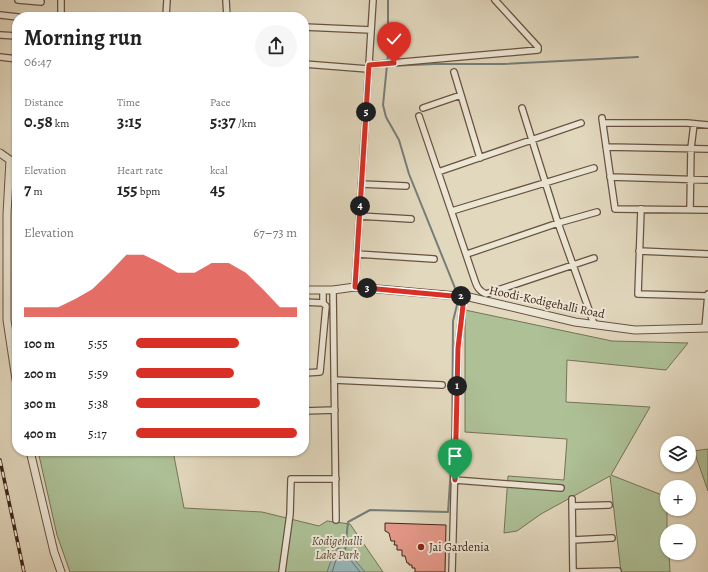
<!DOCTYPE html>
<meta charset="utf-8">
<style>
body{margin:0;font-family:Alegreya,serif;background:#f6f6f6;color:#222;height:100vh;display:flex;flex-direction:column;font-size:15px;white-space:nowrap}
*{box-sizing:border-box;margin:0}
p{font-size:13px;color:#767676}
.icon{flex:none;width:22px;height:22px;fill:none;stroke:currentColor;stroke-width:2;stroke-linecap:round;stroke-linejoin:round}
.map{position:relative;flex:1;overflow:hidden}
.details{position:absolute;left:12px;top:12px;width:297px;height:444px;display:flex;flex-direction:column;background:#fff;border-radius:16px;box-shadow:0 1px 3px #0004}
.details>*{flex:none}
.tools{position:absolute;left:660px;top:436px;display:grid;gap:8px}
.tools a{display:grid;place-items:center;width:36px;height:36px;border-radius:50%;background:#fff;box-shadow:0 1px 3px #0004;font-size:20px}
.pin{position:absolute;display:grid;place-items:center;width:34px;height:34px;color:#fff;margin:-41px -17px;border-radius:50% 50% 50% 0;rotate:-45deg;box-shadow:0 0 4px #0007}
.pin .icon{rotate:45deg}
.km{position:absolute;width:20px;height:20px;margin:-10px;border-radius:50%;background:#222;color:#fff;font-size:11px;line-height:20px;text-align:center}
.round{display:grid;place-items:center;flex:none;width:42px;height:42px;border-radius:21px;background:#f6f6f6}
.summary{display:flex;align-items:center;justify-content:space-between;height:68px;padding:0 12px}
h1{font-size:22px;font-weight:600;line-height:30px}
.stats{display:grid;grid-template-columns:repeat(3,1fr);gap:6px;height:68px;padding:4px 12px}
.stats div{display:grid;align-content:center}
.stats b{font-size:17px;font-weight:600}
.stats small{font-size:11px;font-weight:400}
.stats p{font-size:11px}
.chart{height:112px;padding:8px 12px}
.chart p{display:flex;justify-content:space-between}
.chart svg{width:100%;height:72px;margin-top:4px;fill:#d93025;opacity:.7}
ul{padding:0 12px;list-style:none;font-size:13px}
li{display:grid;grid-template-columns:64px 48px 1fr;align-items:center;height:30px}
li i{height:10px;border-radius:5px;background:#d93025}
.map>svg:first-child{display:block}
.green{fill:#adc096;stroke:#777256}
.water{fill:#98b8ba;stroke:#757d79}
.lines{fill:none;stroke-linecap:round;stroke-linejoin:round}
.shore{stroke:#6c6e68;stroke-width:1}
.stream{stroke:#757d79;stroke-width:2}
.building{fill:#e49888;stroke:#412517}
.minor-casing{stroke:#695241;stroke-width:8}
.tertiary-casing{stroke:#695241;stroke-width:9}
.minor{stroke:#ece6d5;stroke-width:5.5}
.tertiary{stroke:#ece6d5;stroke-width:7}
.rail-casing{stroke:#412517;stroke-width:3.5}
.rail{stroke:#ece6d5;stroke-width:2;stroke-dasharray:6;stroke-linecap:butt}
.route-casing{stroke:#fff;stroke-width:8}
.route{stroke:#d93025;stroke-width:5}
.poi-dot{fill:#8f2418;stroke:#ece6d5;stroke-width:1.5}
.labels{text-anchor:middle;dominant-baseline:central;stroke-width:4;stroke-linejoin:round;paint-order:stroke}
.street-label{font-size:12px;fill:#412517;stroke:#ece6d5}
.park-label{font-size:12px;font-style:italic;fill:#5c4c37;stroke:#ece6d5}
.poi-label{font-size:12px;fill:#412517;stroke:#ece6d5;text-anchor:start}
</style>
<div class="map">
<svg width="708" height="572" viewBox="0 0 708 572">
<rect width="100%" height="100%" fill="#e2d8be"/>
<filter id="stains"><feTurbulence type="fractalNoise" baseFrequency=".005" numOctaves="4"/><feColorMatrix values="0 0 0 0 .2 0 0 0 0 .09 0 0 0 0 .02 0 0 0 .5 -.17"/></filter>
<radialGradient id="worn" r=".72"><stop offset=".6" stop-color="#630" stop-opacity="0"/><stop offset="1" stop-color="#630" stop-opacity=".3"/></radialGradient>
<path class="green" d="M465,310L612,341L688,343L666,370L567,360L566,402L650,407L611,475L667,497V553H669L670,572H621L610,476L541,514L517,531L504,533L508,476L564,480L567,439L465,432Z
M708,449V491L694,451Z
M38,451H173L184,508L262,512L319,526L327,521L350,524L383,572H70L57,535Z"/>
<path class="water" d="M338,548L350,554L365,572H327L333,555Z"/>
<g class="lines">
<path class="shore" d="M332,572L337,557L341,553L348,557L360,572"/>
<path class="stream" d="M387,66L435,64H503L638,57
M345,552L348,522L370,510L448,512L452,452L453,321L457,305L455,288L409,174L399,140L386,117L383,105L388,55V0"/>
</g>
<path class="building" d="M385,523L446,525L445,572H415V568H412V565H409V563H407L405,556H402V550H397V545H394L395,541H391L389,533L385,531Z"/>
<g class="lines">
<defs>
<path id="minor" d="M18,0L41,2
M226,0L227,17
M0,15L18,17
M61,17V0
M166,17L167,0
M304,27L371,30
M0,35L17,36
M0,57L17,59
M304,64L368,69
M369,65L538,50V47L495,0
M454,72L480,158
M423,108L461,95
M522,108L558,223L594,324
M419,116L475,281C477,287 479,291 486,294L594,258
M602,118L615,209L708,210
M603,123H687L708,125
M304,134L305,135
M606,147L708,149
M438,172L581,123
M610,177L708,180
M361,184L406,186
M641,209L638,294L707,296
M690,210L691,148L694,124
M452,211L594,168
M359,216L411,219
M304,219H305
M639,251L708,254
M357,254L434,259
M467,254L558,223L597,212
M355,287L373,0
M333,290L336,520
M304,302L323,303
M705,328L708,294
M304,373L320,372L326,306L323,303V290
M334,380L442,385
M304,411L335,410
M455,480L561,488
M572,499L573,572L618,571
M572,506L609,505
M573,540L612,538
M282,572L290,514L291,479H336
M452,572L458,348L464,297"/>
<path id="tertiary" d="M0,153L17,165
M10,160L7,214V320L17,386
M304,290H333L355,287L469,297L575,322L635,330L708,328
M30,451L54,552L61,572"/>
</defs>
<use href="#minor" class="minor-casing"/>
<use href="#tertiary" class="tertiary-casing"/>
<use href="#minor" class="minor"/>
<use href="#tertiary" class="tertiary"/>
<defs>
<path id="rail" d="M0,460L24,572"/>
</defs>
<use href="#rail" class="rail-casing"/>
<use href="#rail" class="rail"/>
</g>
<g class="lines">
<defs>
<path id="route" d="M394,63L369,65L355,287L464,297L458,348L455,480"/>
</defs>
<use href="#route" class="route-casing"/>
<use href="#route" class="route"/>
</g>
<circle class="poi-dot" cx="421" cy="547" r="4"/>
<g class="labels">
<g class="street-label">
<text transform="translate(547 302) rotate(12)">Hoodi-Kodigehalli Road</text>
</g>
<g class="park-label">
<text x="337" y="541">Kodigehalli<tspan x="337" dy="14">Lake Park</tspan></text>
</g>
<g class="poi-label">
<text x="429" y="547">Jai Gardenia</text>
</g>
</g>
<rect width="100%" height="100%" filter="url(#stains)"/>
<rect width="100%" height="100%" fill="url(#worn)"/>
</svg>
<div class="tools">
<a><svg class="icon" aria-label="layers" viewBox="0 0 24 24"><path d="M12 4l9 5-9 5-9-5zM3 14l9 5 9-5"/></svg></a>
<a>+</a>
<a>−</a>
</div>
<div class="pin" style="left:455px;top:480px;background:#1e9e55"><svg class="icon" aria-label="arrive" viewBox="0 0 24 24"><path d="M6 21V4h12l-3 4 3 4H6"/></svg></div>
<div class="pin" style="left:394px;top:63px;background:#d93025"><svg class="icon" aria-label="check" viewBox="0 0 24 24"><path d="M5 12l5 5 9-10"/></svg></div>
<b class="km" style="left:457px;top:386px">1</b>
<b class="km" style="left:461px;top:296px">2</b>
<b class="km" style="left:367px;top:288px">3</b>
<b class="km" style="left:360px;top:206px">4</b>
<b class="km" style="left:366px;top:112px">5</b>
<section class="details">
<div class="summary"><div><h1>Morning run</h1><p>06:47</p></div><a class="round"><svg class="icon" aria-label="share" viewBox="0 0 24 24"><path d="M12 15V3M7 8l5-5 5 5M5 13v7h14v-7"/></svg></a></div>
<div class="stats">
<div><p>Distance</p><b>0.58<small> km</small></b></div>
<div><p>Time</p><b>3:15</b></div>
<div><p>Pace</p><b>5:37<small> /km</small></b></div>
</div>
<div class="stats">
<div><p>Elevation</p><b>7<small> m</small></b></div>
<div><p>Heart rate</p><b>155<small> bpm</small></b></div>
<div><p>kcal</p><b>45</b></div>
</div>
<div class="chart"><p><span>Elevation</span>67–73 m</p>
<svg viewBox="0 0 160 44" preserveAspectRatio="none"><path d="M0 44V38L10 38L20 38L30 33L40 27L50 17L60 6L70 6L80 11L90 17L100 17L110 11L120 11L130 17L140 27L150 38L160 38V44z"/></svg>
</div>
<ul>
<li><b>100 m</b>5:55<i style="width:64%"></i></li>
<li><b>200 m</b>5:59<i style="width:61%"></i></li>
<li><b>300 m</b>5:38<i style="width:77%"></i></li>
<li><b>400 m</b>5:17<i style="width:100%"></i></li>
</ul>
</section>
</div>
